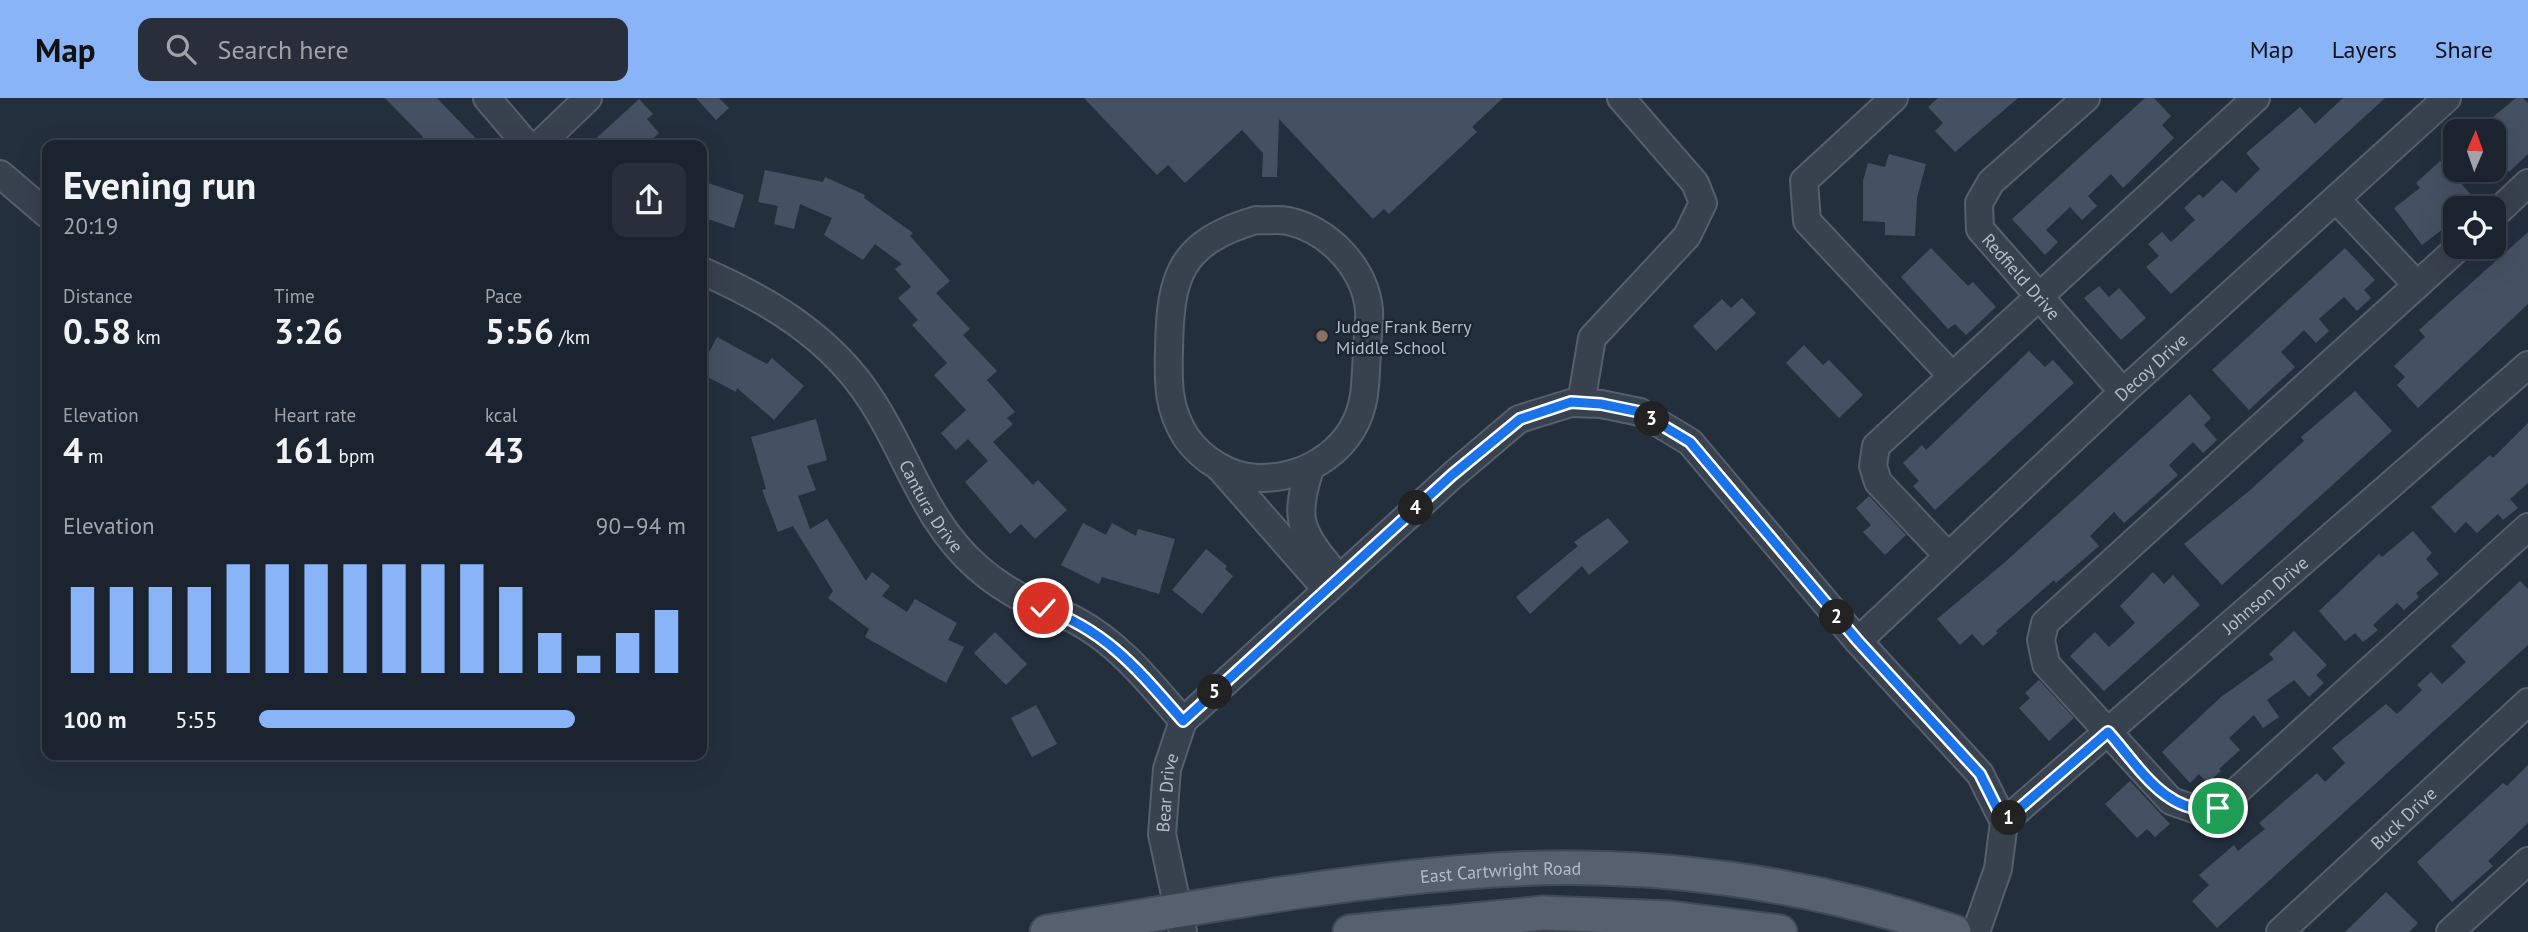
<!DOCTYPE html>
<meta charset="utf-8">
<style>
body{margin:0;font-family:"PT Sans",sans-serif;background:#282f3a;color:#f1f3f6;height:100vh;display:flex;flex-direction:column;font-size:26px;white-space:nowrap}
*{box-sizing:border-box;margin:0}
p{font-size:23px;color:#a0a4aa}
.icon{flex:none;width:38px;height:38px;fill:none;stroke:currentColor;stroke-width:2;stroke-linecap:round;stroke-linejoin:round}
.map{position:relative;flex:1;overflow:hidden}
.panel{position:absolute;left:42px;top:42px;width:665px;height:620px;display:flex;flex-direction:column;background:#1b232e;border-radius:14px;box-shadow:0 7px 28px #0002,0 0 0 2px #39404a}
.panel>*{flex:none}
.needle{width:46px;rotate:2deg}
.controls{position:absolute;left:2443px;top:21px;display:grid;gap:14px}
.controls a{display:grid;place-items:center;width:63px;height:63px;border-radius:14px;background:#1b232e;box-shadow:0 7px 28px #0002,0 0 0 2px #39404a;font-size:35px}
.pin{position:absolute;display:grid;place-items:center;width:60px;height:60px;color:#fff;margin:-30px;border:4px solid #fff;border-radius:50%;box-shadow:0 2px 7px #0007}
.km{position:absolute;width:35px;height:35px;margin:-18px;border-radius:50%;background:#222;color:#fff;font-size:19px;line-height:35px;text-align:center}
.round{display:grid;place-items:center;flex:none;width:74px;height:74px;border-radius:14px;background:#282f3a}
.overview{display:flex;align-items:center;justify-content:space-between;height:119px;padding:0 21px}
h1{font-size:38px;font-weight:600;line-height:52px}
.stats{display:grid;grid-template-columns:repeat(3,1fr);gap:10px;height:119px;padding:7px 21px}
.stats div{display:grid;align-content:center}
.stats b{font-size:35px;font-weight:600}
.stats small{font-size:19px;font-weight:400}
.stats p{font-size:19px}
.chart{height:196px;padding:14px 21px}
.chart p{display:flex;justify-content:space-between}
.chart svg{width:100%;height:126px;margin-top:7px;stroke:#8ab4f8;stroke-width:6}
ul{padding:0 21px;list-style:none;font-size:23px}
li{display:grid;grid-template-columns:112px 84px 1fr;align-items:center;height:52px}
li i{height:18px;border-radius:9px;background:#8ab4f8}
header{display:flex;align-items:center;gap:42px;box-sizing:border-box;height:98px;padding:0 35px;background:#8ab4f8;color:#111}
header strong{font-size:33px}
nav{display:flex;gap:38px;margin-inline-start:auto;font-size:24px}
.search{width:490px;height:63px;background:#282f3a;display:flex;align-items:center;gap:18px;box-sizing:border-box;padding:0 24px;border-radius:14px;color:#a0a4aa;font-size:26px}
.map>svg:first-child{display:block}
.building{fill:#455162}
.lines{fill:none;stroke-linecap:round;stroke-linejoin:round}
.minor-casing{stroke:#565f6c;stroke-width:30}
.major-casing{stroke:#414a57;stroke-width:37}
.minor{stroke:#38414e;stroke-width:26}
.major{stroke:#56606e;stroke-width:33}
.route-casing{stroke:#fff;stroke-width:14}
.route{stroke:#1a73e8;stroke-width:9}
.education-dot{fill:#8d6e63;stroke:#1d2633;stroke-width:2.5}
.labels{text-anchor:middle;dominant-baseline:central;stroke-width:5;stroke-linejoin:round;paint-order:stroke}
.street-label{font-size:18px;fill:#b4bcc9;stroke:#1d2633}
.poi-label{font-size:18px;fill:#b4bcc9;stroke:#1d2633;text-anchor:start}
</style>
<header>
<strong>Map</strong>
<div class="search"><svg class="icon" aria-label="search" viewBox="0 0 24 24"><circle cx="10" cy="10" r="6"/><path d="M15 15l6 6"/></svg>Search here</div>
<nav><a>Map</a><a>Layers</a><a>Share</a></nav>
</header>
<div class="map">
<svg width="2528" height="834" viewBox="0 0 2528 834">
<rect width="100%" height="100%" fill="#242f3e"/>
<path class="building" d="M385,0H437L482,47H414L423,39Z
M696,0H719L729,10L716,22Z
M1084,0H1503L1472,29L1477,34L1389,116L1384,111L1373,121L1279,21L1277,79H1262L1263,55L1242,32L1185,85L1168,67L1157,77Z
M1938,0H2018L1955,54L1935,33L1943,25L1928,9Z
M2145,0H2154L2171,18L2162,27L2174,40L2123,90L2111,76L2088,98L2097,108L2082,122L2070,109L2046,132L2058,144L2045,157L2012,121Z
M2343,0H2385L2171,196L2146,169L2159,158L2148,146L2162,134L2171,144L2195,122L2184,110L2199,96L2203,100L2222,82L2236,95L2260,71L2246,55L2300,9L2315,26Z
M2516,0H2523L2528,5V56L2509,74L2503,67L2494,76V33H2476Z
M639,1L653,16L647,21L659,35L646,47H589Z
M1889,56L1926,66L1917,100L1915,138L1885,137V124L1863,123V83L1868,65L1885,69Z
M2440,63L2477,103L2469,110H2455V122L2422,147L2394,110L2420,90L2416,85Z
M765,72L823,84L825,79L865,97L864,100L913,135L910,138L950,183L936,195L970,231L963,237L997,273L987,282L1015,314L1007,320L1013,326L993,344L1033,387L1038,382L1067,412L1035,441L1021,426L1010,436L965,384L988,363L968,341L956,352L941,335L966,312L934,277L947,265L912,227L918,222L898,200L911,189L895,171L902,166L875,146L863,162L824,137L832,120L800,106L794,131L774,126L778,108L758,104Z
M705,84L744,97L734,130L702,119Z
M2528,134V206L2418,310L2397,287L2405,279L2394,268L2425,239L2419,232Z
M1931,150L1968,188L1973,184L1996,209L1966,237L1955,226L1948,231L1901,179Z
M2345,150L2375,182L2364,192L2371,200L2357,213L2344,199L2319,221L2329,233L2316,245L2304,232L2281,254L2295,269L2249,312L2212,272Z
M2099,188L2109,199L2119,190L2146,220L2121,242L2084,200Z
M1742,200L1756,215L1716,253L1693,228L1722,201L1731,210Z
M717,239L767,266L772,260L804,288L774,322L737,290L736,294L702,276V268Z
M1804,247L1823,267L1829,262L1863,297L1839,320L1786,265Z
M2029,253L2045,269L2053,262L2074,285L1935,412L1913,388L1919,383L1903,365L1922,347L1926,352Z
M2355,293L2392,333L2222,487L2184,446L2249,393L2304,343L2301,339Z
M2190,296L2211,320L2204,327L2217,342L2203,355L2193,344L2169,367L2178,377L2124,425L2114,414L2090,438L2099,448L2056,485L2054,482L1996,533L1998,535L1983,548L1972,536L1960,547L1937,521L2005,464Z
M816,321L827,362L807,368L816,392L798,398L810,431L827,421L866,483L872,474L890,488L882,498L907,514L915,501L957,525L948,542L964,549L946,585L865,539L869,531L828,500L833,493L793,428L778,434L762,392L766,391L751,339Z
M2528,325V385L2510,401L2518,410L2503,422L2498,416L2477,435L2466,424L2455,435L2431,409L2490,357L2493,360Z
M1869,398L1906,437L1885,457L1863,434L1871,427L1856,410Z
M1608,420L1629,444L1589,477L1582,468L1530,516L1516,499L1578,448L1574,444Z
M1083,425L1106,437L1112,425L1136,438L1138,431L1175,441L1159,496L1102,479L1099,486L1061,467Z
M2413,433L2432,455L2426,461L2439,476L2416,495L2419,499L2404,512L2397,505L2373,527L2378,532L2363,544L2355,535L2345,543L2319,513L2379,456L2382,459Z
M1206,451L1227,468L1225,471L1233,478L1202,516L1172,492Z
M2153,474L2164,486L2173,477L2200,507L2104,593L2070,558L2095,534L2109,549L2135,525L2120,508Z
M2520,483L2528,491V547L2217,830L2192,803L2209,787L2199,777L2234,747L2238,753L2265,731L2259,725L2317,675L2325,684L2345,665L2332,650L2386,606L2397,616L2422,592L2417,587L2431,574L2442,586L2466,564L2451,548Z
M2294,533L2327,567L2316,577L2324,585L2309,599L2294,582L2267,602L2279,619L2263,630L2254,617L2229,640L2240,652L2219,671L2221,673L2207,685L2199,676L2190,685L2162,654L2221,599L2274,561L2269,556Z
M995,534L1027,566L1006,587L974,555Z
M2039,582L2074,620L2049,643L2019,610L2030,600L2025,595Z
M1036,607L1057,646L1032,659L1011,620Z
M2528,667V725L2488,763L2493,768L2452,804L2417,764L2503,685L2507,688Z
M2130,683L2170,726L2155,739L2147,731L2137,740L2105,706Z
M2386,794L2418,825L2409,834H2345Z"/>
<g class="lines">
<defs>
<g id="minor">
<path d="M487,0L527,47"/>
<path d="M1894,0L1804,83L1807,123L1952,278"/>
<path id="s1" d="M2086,0L1991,84L1979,105L1980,131L2123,294"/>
<path d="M539,47L588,0"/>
<path d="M0,76L47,116"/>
<path d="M2336,101L2417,187"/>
<path d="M2494,117L2528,85"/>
<path d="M1256,122C1267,123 1278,121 1288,123C1329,132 1365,170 1369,212C1370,226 1367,241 1367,254C1366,268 1366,283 1364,297C1356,350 1308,381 1257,380C1230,379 1202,362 1186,339C1168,311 1168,285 1169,253C1170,178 1179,145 1256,122Z"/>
<path d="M2459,149L2045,525L2041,542L2046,566L2171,703L2200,713L2218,710L2528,429"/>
<path id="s2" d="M702,173C769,202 832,240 872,303C909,360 924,422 977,469C996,486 1022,501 1045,511C1055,515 1066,517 1075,522C1120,546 1150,585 1183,623"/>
<path d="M1581,305L1592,240L1687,138L1703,105L1695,85L1621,0"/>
<path d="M1220,370L1327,492"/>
<path d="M1310,371C1295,416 1298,432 1329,468"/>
<path d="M1948,458L1878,384L1873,368L1876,348L2256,0"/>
<path id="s3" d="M1858,543L2123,294L2447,0"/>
<path id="s4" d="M2004,724L2528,267"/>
<path id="s5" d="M1183,834L1162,736L1167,671L1183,623L1453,377L1519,321L1571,305L1601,306L1640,314L1690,344L1858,543L1980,676L2004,724L1998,771L1976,834"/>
<path id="s6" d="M2280,834L2528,604"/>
<path d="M2450,834L2528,763"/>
</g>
<g id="major">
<path id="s7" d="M1047,834C1195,810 1344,782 1494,772C1649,762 1807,784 1954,834"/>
<path d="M1350,834L1544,815L1670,820L1780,834"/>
</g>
</defs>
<use href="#minor" class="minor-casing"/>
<use href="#major" class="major-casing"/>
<use href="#minor" class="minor"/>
<use href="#major" class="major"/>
</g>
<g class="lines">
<defs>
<path id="route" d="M1043,510C1108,533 1139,573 1183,623L1452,377L1520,321L1571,304L1601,306L1640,314L1690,344L1858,543L1980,676L2004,724L2108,634C2138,667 2167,720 2218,710"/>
</defs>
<use href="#route" class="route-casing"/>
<use href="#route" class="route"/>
</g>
<circle class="education-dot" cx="1322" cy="238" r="7"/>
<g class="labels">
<g class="street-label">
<text stroke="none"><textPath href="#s1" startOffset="240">Redfield Drive</textPath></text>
<text stroke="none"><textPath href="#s3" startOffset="401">Decoy Drive</textPath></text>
<text stroke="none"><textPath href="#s2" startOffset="338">Cantura Drive</textPath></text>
<text stroke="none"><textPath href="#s4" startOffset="346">Johnson Drive</textPath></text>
<text stroke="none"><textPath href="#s5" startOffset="142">Bear Drive</textPath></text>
<text stroke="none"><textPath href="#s6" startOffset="168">Buck Drive</textPath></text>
<text stroke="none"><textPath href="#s7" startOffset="458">East Cartwright Road</textPath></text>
</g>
<g class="poi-label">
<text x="1336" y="228">Judge Frank Berry<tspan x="1336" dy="21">Middle School</tspan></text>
</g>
</g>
</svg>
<div class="controls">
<a><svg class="needle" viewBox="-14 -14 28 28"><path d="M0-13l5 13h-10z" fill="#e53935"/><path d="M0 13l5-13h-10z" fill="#a0a4aa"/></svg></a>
<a><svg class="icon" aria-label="locate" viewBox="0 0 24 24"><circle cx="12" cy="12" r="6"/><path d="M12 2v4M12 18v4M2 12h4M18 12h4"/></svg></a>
</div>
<div class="pin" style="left:2218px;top:710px;background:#1e9e55"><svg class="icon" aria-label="arrive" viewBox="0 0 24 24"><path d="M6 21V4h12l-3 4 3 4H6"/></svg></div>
<div class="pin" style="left:1043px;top:510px;background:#d93025"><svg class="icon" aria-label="check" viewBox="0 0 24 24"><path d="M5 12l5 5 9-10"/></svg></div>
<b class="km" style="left:2009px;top:720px">1</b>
<b class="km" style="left:1837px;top:519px">2</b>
<b class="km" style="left:1652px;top:321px">3</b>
<b class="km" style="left:1416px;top:410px">4</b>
<b class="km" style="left:1215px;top:594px">5</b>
<section class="panel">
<div class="overview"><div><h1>Evening run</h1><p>20:19</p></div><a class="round"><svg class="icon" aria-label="share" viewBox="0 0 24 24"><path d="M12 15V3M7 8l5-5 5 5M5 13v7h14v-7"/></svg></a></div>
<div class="stats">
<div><p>Distance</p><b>0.58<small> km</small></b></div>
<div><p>Time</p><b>3:26</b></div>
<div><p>Pace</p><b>5:56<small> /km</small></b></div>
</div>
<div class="stats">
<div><p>Elevation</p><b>4<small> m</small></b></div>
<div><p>Heart rate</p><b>161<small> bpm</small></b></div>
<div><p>kcal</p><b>43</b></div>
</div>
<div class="chart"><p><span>Elevation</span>90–94 m</p>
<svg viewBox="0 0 160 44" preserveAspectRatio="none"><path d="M5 44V14M15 44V14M25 44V14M35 44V14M45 44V6M55 44V6M65 44V6M75 44V6M85 44V6M95 44V6M105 44V6M115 44V14M125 44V30M135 44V38M145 44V30M155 44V22"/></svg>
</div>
<ul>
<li><b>100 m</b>5:55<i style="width:74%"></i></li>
</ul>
</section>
</div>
